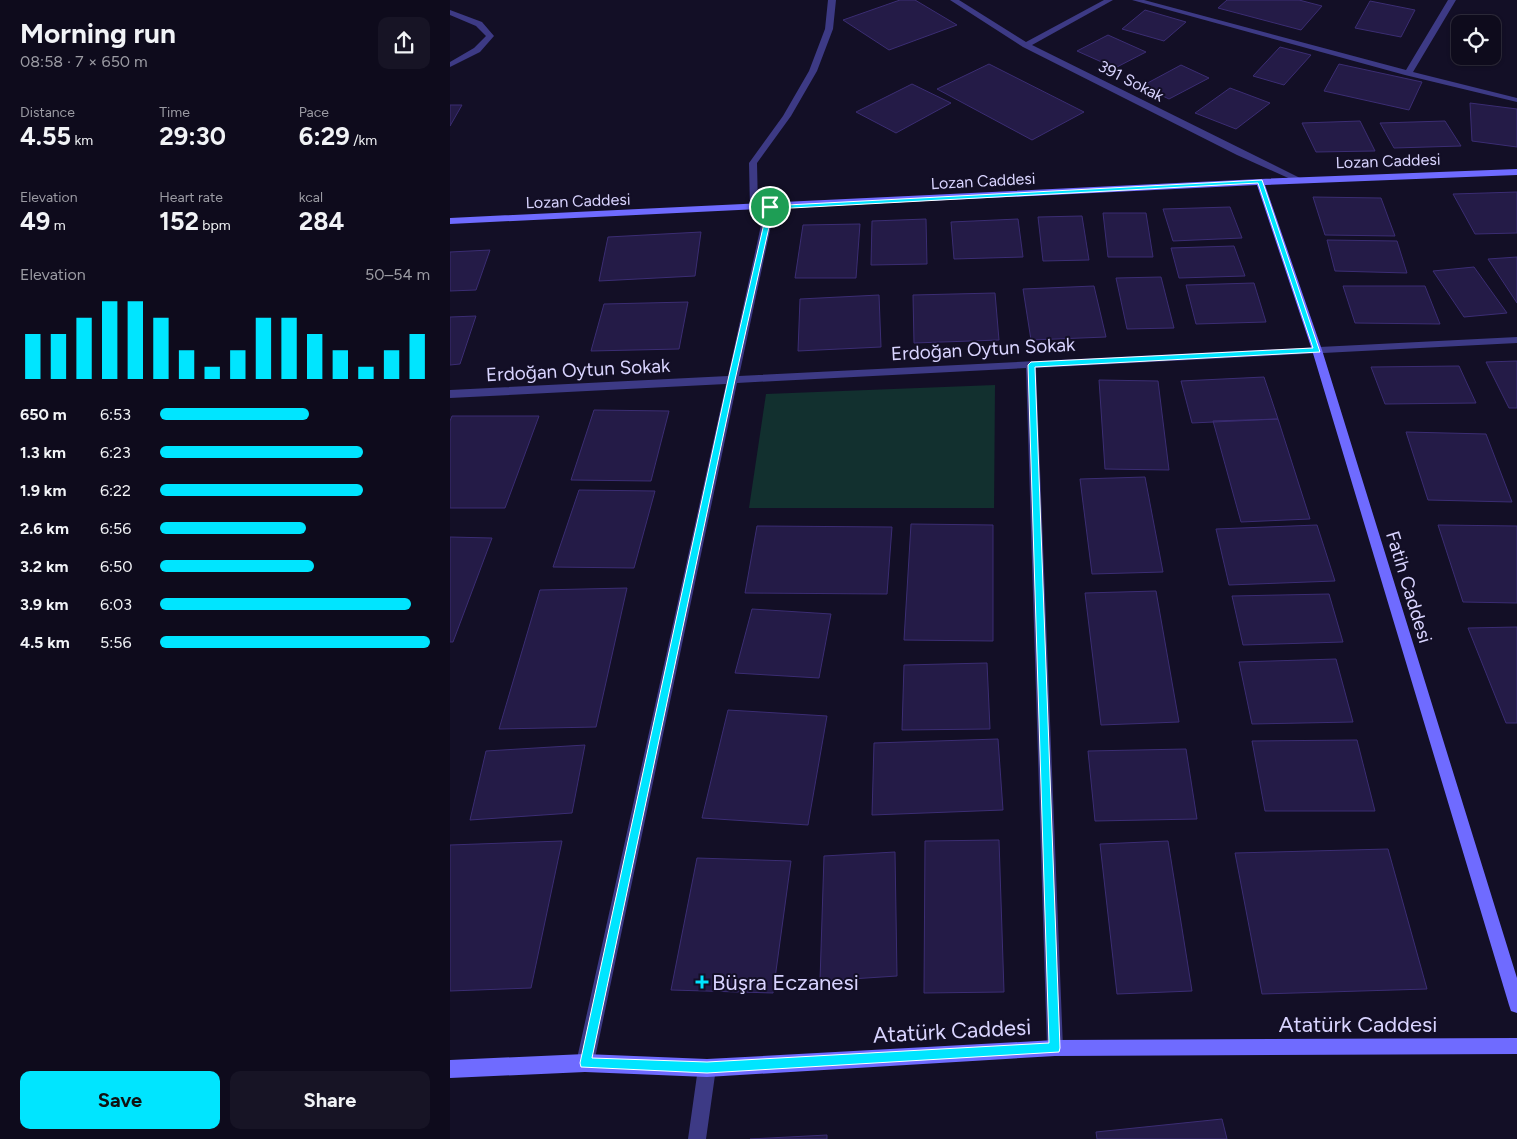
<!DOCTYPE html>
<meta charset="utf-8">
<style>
body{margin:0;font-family:Figtree,sans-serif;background:#171425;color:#f1f3f6;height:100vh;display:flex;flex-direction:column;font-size:19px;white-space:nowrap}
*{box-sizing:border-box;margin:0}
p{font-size:16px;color:#9b9ba3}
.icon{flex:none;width:28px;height:28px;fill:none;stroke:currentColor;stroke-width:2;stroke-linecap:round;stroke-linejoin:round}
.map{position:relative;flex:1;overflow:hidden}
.drawer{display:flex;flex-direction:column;background:#0e0b1c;width:450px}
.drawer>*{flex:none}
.tools{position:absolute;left:1001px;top:15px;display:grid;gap:10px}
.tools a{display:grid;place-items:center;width:50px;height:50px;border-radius:10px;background:#0e0b1c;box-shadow:0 1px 4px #0004,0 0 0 1px #2e2b3b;font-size:25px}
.pin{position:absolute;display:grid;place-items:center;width:42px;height:42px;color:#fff;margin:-21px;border:2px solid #fff;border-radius:50%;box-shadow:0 1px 5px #0007}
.round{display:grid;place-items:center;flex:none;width:52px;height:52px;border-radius:10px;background:#171425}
.head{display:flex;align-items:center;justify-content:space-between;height:85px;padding:0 20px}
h1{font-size:28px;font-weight:700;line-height:38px}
.stats{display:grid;grid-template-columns:repeat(3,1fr);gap:8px;height:85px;padding:5px 20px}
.stats div{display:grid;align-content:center}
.stats b{font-size:25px;font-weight:700}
.stats small{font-size:14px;font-weight:400}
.stats p{font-size:14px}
.chart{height:140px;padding:10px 20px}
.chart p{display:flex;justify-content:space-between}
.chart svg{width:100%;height:90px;margin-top:5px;stroke:#00e5ff;stroke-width:6}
.primary-button{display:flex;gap:10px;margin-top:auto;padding:10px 20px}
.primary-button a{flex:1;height:58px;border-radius:10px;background:#00e5ff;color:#111;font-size:20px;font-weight:700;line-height:58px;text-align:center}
.primary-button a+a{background:#171425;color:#f1f3f6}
ul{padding:0 20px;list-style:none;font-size:16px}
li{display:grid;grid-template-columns:80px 60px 1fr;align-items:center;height:38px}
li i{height:12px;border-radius:6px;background:#00e5ff}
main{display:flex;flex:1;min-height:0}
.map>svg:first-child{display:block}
.green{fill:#12302f}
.building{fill:#241b47;stroke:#3b2d73}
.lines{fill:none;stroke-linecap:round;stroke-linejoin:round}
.street{fill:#3d3a85;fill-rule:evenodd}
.secondary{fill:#6f6bff;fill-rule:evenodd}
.route{fill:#00e5ff;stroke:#fff;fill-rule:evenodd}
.poi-dot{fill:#00e5ff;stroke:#130f26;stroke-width:2}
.labels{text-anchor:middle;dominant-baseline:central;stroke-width:4;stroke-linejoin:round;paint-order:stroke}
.far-street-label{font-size:16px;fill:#d9d4ff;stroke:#130f26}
.street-label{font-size:19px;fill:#d9d4ff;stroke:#130f26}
.near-poi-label{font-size:22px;fill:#d9d4ff;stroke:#130f26;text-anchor:start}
.near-street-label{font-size:22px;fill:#d9d4ff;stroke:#130f26}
</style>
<main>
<section class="drawer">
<div class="head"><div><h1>Morning run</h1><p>08:58 · 7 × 650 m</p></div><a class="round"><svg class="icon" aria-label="share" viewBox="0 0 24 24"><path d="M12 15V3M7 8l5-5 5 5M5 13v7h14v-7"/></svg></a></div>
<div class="stats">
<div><p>Distance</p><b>4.55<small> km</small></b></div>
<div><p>Time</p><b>29:30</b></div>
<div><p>Pace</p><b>6:29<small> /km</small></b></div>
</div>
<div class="stats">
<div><p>Elevation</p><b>49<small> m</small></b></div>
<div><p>Heart rate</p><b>152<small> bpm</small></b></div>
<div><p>kcal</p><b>284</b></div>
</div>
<div class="chart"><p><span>Elevation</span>50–54 m</p>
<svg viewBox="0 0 160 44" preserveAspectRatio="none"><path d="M5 44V22M15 44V22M25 44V14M35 44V6M45 44V6M55 44V14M65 44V30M75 44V38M85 44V30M95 44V14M105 44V14M115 44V22M125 44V30M135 44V38M145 44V30M155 44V22"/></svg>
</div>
<ul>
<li><b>650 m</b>6:53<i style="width:55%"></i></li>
<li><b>1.3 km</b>6:23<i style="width:75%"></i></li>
<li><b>1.9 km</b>6:22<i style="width:75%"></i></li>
<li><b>2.6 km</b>6:56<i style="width:54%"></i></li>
<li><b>3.2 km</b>6:50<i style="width:57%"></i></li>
<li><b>3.9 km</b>6:03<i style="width:93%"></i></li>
<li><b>4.5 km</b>5:56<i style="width:100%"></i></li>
</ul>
<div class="primary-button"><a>Save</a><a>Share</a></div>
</section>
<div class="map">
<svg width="1067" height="1139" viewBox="0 0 1067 1139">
<rect width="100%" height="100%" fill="#130f26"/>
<path class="green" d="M545,385L544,508H299L316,394Z"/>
<path class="building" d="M450,0H465L507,25L439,50L393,20Z
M777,0H849L872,6L851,30L768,8Z
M920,1L965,10L951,37L905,28Z
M695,10L736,22L714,41L672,29Z
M658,35L696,52L665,68L627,51Z
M830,47L861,55L834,85L803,76Z
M539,64L634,112L582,140L487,89Z
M889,64L972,82L959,110L874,91Z
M731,65L759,78L719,99L692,86Z
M462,84L501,103L446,133L406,112Z
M780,88L820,103L786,129L745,113Z
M1020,103L1067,109V147L1022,141Z
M0,105H12L0,126Z
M910,121L925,151L866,152L852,123Z
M995,121L1011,146L944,148L930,123Z
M1067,192V233L1025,234L1003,194Z
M863,197L931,198L945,236L875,235Z
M780,207L792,238L723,241L713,209Z
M653,213H696L703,257H658Z
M632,216L639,260L593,261L588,217Z
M476,219L477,264L421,265L422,221Z
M568,219L573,257L504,259L501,222Z
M410,224L406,278H345L353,225Z
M251,232L245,276L149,281L158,237Z
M877,240L947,241L957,273L885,271Z
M784,246L795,276L729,278L721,248Z
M40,250L26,290L0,291V252Z
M1067,257V303L1038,259Z
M1024,267L1057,313L1014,317L983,271Z
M711,277L724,328L677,329L666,278Z
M804,283L816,322L746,324L736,285Z
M644,286L656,337L581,340L573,289Z
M893,286H975L990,324L905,323Z
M545,293L549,340L464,343L463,295Z
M429,295L431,347L348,351L350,299Z
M238,302L229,349L141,351L154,304Z
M26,316L10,364L0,365V317Z
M1067,361V408H1059L1036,362Z
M1009,366L1026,403L935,404L921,367Z
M814,377L828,419L742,423L731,381Z
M649,380L708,381L719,470L655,469Z
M144,410L219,411L201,481L121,480Z
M2,416H89L55,508H0V421Z
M828,419L860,519L791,522L763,421Z
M956,432L1036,434L1062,502L978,500Z
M695,477L713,572L642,574L630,479Z
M129,490L205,491L184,568L103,567Z
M461,524L543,525V641L454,640Z
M867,525L885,581L779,585L766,529Z
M988,525L1067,526V603L1013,602Z
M307,526L442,527L437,594L295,593Z
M0,537L42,538L3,642H0Z
M177,588L146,727L49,729L90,590Z
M706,591L729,722L651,725L635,593Z
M879,594L893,642L793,645L782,596Z
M302,609L381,614L369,678L285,673Z
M1067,627V723H1056L1018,628Z
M886,659L903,722L802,724L789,662Z
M537,663L540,729L452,730L454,665Z
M278,710L377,716L358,825L252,818Z
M548,739L553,810L422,815L424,743Z
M907,740L925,811H815L802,741Z
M135,745L122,813L20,820L36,751Z
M736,749L747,819L645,821L638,751Z
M549,840L554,992L474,993L475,841Z
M112,841L81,988L0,991V845Z
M718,841L742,991L667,994L650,844Z
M938,849L977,989L812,994L785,853Z
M445,852L447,976L370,981L374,856Z
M247,858L341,861L323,993L221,990Z
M772,1119L777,1139H647L646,1132Z
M377,1135V1139H300Z"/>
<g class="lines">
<path class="street" d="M378,0H386L383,29L367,71L341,116L307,163L308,208L306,210H300L299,163L333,116L359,71L375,29Z
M500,0H509L576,42L654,0H663L582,45L852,179L851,181H845L787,155L573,47Z
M682,0H694L956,70L998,0H1006L963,72L1067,98V102L955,75Z
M0,10L32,22L44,36L30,52L0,67V62L24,48L36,36L26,26L0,15Z
M320,204L325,207L289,376L1067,337V343L586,368L613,1048L611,1054L605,1056L599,1054L597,1048L576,368L287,383L144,1063L141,1069L135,1072L129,1069L126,1063L276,384L0,398V390L278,376L315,207Z
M257,1059L263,1062L266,1068L256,1139H238L248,1068L251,1062Z"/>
<path class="secondary" d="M1067,169V175L815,185L872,350L1067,978V1013L1061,1011L1059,1005L862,350L807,185L0,224V218L810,179Z
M1067,1038V1054L605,1056L257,1077L135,1072L0,1078V1060L135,1054L257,1059L605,1040Z"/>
</g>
<path class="route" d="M812,180L870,352L585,367L610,1048L609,1052L257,1073L131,1067L130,1063L278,380L318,206ZM808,183L863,348L581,362L578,365L599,1043L257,1062L142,1058L285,380L323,209Z"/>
<path class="poi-dot" d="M249.5 974.5h5v5h5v5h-5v5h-5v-5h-5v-5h5z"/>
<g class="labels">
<g class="far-street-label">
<text transform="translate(681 81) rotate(27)">391 Sokak</text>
<text transform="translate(938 161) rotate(-2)">Lozan Caddesi</text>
<text transform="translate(533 181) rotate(-3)">Lozan Caddesi</text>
<text transform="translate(128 201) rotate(-2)">Lozan Caddesi</text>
</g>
<g class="street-label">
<text transform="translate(533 349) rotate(-3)">Erdoğan Oytun Sokak</text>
<text transform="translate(128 370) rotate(-3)">Erdoğan Oytun Sokak</text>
<text transform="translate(959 587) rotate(73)">Fatih Caddesi</text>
</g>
<g class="near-poi-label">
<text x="262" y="982">Büşra Eczanesi</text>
</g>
<g class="near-street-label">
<text x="908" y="1024">Atatürk Caddesi</text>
<text transform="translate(502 1031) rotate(-3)">Atatürk Caddesi</text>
</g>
</g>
</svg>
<div class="tools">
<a><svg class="icon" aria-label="locate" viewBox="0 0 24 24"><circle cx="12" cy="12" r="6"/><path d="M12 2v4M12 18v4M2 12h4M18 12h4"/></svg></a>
</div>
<div class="pin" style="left:320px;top:207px;background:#1e9e55"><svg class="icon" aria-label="arrive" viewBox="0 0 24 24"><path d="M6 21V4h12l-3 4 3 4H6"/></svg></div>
</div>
</main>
